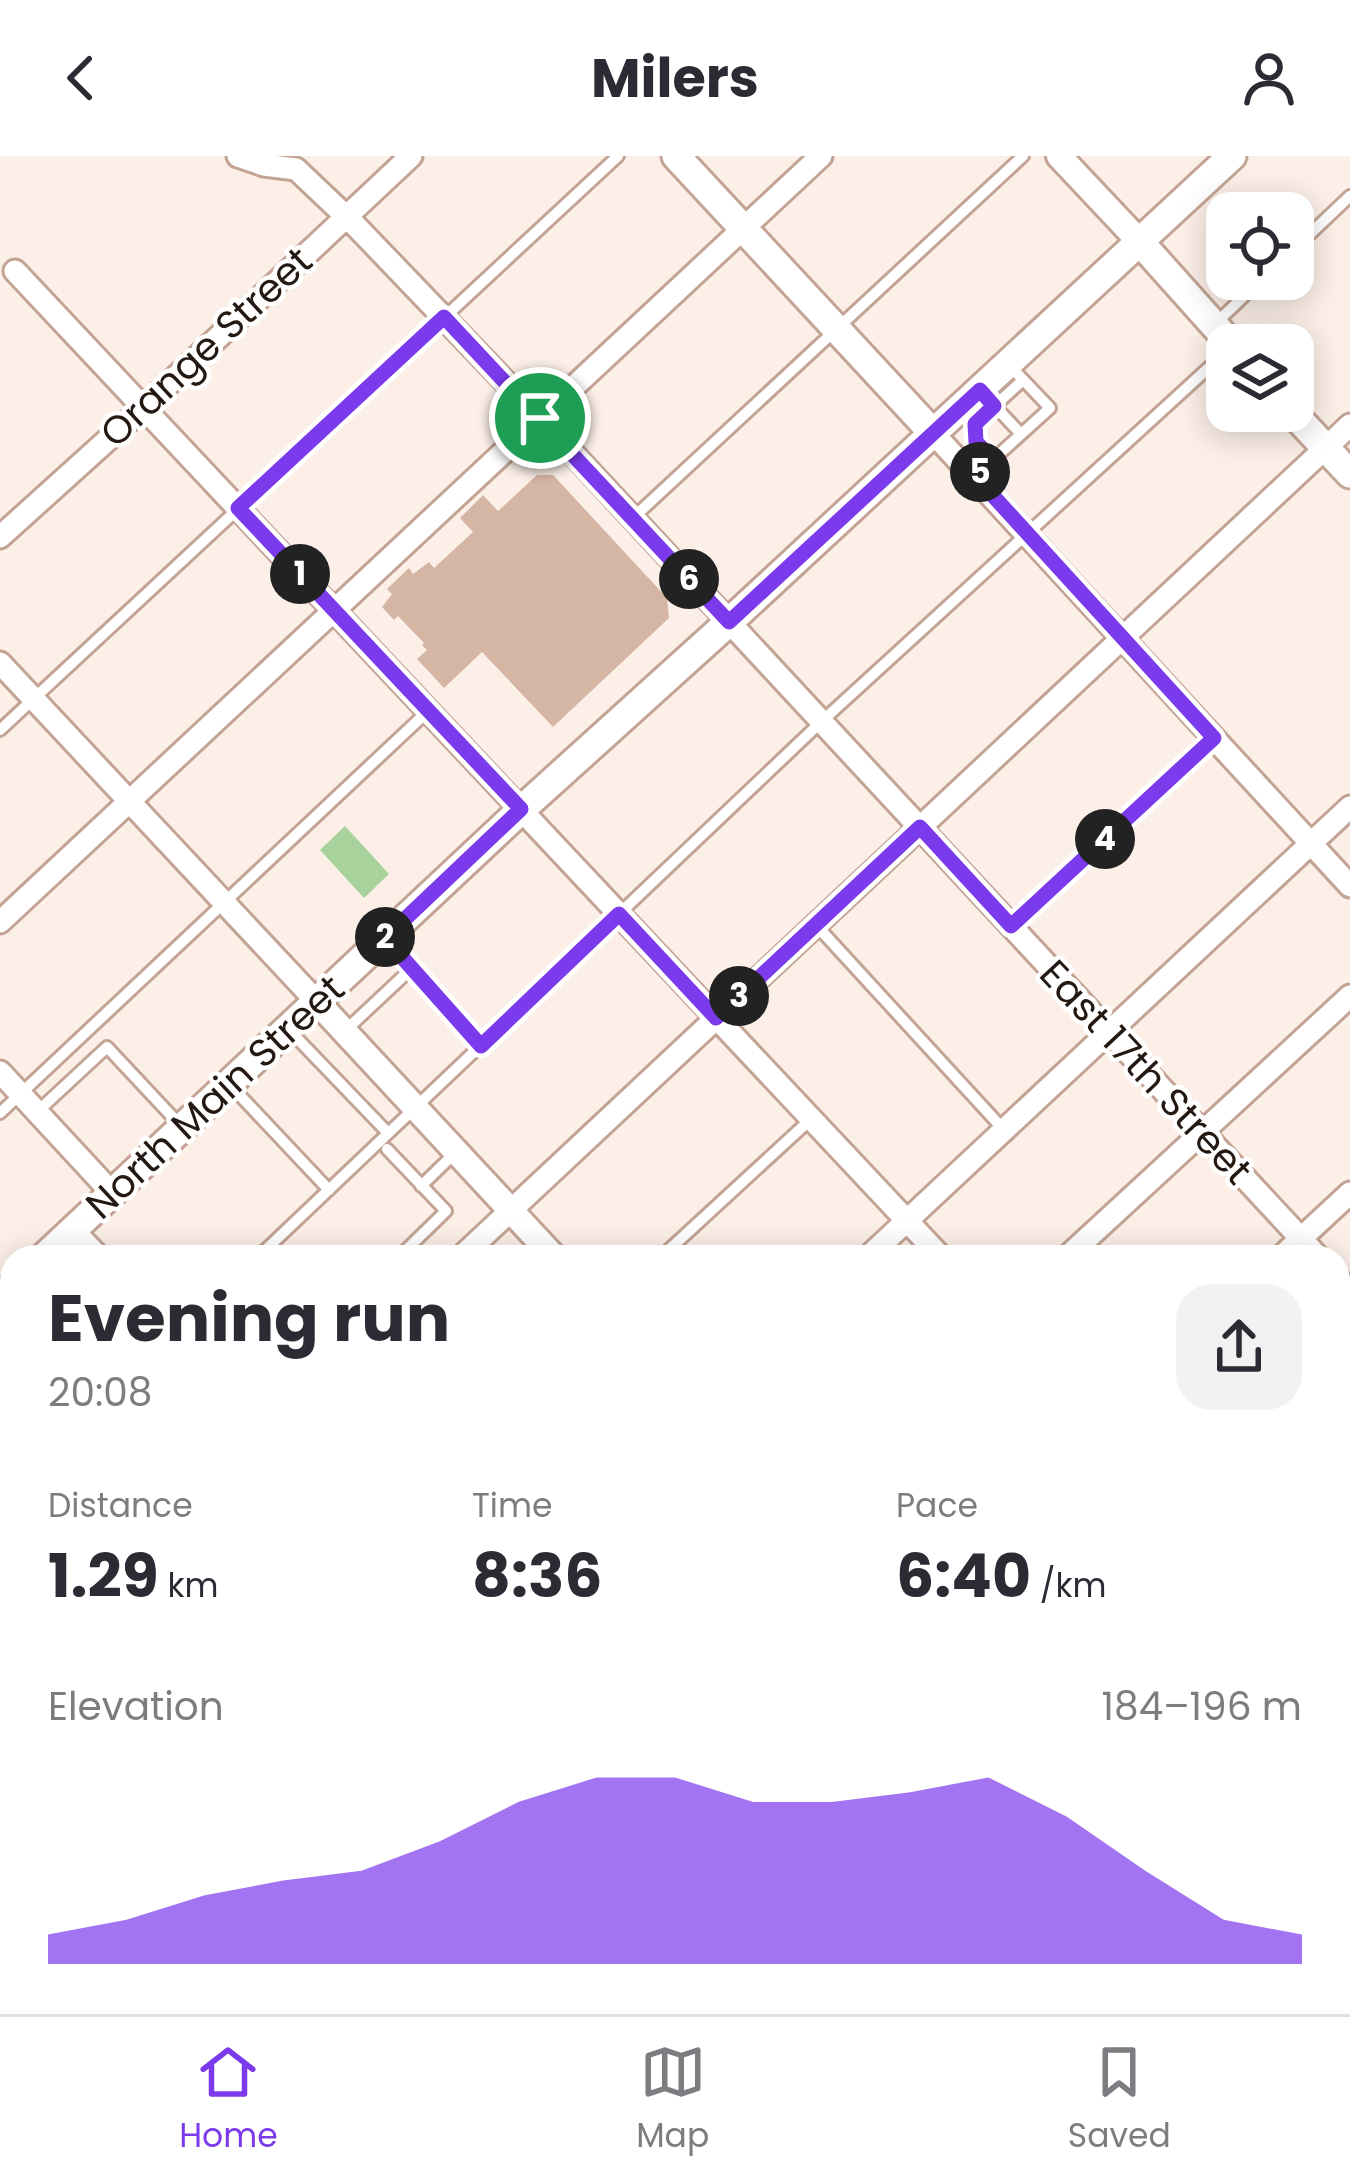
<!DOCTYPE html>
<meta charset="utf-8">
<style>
body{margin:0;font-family:Poppins,sans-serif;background:#f2f2f3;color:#2b2b33;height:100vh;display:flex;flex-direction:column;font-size:45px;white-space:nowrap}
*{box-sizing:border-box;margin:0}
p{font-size:39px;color:#7c7c81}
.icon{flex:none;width:66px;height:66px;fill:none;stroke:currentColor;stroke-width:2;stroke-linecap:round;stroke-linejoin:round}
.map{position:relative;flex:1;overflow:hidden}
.side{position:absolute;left:0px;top:1089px;width:1350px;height:771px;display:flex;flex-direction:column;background:#fff;border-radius:36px 36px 0 0;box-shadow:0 6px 30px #0003}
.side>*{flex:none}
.buttons{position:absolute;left:1206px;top:36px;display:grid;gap:24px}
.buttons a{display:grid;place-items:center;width:108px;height:108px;border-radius:24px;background:#fff;box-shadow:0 6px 30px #0003;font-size:60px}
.pin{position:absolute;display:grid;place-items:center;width:102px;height:102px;color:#fff;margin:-51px;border:6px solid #fff;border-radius:50%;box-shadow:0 3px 12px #0007}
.km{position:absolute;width:60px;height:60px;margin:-30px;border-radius:50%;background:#222;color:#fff;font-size:33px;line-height:60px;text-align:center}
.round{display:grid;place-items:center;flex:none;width:126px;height:126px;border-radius:36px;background:#f2f2f3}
.summary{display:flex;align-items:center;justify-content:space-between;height:204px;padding:0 48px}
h1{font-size:66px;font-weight:700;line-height:90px}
.stats{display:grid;grid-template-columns:repeat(3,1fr);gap:18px;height:204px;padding:12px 48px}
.stats div{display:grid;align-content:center}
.stats b{font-size:60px;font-weight:700}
.stats small{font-size:33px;font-weight:400}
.stats p{font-size:33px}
.chart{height:336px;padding:24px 48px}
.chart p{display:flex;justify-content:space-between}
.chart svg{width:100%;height:216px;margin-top:12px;fill:#7c3aed;opacity:.7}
header{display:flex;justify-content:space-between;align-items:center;height:156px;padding:0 48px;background:#fff;font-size:54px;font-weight:700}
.tab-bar{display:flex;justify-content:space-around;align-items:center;height:168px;border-top:3px solid #e1e1e2;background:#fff;font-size:33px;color:#7c7c81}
.tab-bar a{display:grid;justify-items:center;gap:6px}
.tab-bar .current{color:#7c3aed}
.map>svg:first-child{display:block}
.green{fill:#a8d29b}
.building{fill:#d5b6a5}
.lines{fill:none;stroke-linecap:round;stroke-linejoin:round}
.service-casing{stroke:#c3a494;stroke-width:16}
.minor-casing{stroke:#c3a494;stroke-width:27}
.tertiary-casing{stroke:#c3a494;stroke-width:30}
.secondary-casing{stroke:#c3a494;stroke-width:33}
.motorway-casing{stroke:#c3a494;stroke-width:42}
.service{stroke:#fff;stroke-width:10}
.minor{stroke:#fff;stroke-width:21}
.tertiary{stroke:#fff;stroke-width:24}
.secondary{stroke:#fff;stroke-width:27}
.motorway{stroke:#fff;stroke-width:36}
.route-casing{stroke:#fff;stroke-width:24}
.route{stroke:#7c3aed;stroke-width:15}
.labels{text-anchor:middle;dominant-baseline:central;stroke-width:9;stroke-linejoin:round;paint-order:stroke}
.street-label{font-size:39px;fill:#241912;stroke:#fff}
</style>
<header><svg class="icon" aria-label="back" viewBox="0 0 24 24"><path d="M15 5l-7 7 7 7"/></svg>Milers<svg class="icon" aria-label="person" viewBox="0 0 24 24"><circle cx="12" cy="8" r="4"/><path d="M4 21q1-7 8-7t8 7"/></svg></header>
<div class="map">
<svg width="1350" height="1858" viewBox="0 0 1350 1858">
<rect width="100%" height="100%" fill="#fcefe8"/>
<path class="green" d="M345,670L389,718L364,742L320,694Z"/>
<path class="building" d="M537,319H553L667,442L669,462L553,571L482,496L444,532L417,503L427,494L422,489L424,487L398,460L394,464L382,451L392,438L387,433L409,412L413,418L429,406L434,412L473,376L460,362L483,339L498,355Z"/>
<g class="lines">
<defs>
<path id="service" d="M1293,94L1350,40
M1216,167L1262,123
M990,245L1021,278
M993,304L976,286L975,268L1023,224
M975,320L1050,252L1010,210
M634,361L1023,0
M0,574L618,0
M816,769L1004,974
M1011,770L1214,582
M387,784L481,889
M347,873L412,812
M291,876L388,977
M232,931L329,1034
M37,956L107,891L179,968
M0,957L428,555
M387,993L446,1055L406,1094
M421,1030L456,996
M258,1101L821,566L1227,195
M661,1101L811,963
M1338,1237L1350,1226
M0,1347L12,1335
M1338,1836L1350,1850
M670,1858L681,1848"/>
<path id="minor" d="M238,0L264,9L296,13L353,67L540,262L1318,1101
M15,115L941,1101
M933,277L1350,730
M0,381L144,251L411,0
M0,507L318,847
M0,766L821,0
M0,916L112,1037
M73,1074L99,1101
M461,1101L1350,269
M868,1101L1350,651
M1067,1101L1350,840
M1281,1101L1350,1037
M1338,1123L1350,1136
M0,1664L12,1676
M175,1848L185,1858
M816,1848L826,1858
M59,1857L69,1848
M471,1858L482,1848"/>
<path id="tertiary" d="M1059,0L1139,85
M318,847L554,1101
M1272,1848L1282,1858"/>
<path id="secondary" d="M676,0L933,277
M1139,85L1232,189
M1291,255L1350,318
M44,1101L521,654L729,466L1232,0
M0,1142L12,1131
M1338,1428L1350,1417
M0,1437L12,1450
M1338,1778L1350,1767
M388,1848L398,1858
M881,1858L892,1848
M1250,1858L1260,1848"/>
<path id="motorway" d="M1338,1466L1350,1456
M1338,1570L1350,1559
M1338,1629L1350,1617
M933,1858L940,1848
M1032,1858L1043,1848
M1094,1858L1105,1848"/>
</defs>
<use href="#service" class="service-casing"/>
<use href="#minor" class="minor-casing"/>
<use href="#tertiary" class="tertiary-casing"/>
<use href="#secondary" class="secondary-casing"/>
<use href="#motorway" class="motorway-casing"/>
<use href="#service" class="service"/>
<use href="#minor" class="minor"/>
<use href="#tertiary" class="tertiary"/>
<use href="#secondary" class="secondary"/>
<use href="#motorway" class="motorway"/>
</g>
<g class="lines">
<defs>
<path id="route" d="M444,161L729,466L980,234L994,250L975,268L976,286L993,304L975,320L1214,582L1011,770L920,671L716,862L619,758L481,890L385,782L521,653L238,352Z"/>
</defs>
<use href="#route" class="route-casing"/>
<use href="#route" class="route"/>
</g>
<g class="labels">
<g class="street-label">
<text transform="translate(206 191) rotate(-43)">Orange Street</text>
<text transform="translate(1146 916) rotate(47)">East 17th Street</text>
<text transform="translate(215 941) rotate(-43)">North Main Street</text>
</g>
</g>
</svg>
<div class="buttons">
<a><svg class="icon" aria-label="locate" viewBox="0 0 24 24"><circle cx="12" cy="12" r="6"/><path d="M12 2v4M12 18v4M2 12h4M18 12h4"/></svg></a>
<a><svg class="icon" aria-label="layers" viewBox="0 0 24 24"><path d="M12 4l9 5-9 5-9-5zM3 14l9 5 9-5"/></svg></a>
</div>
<div class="pin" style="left:540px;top:262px;background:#1e9e55"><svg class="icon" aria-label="arrive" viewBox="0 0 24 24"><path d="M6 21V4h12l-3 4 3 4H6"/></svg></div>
<b class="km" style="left:300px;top:418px">1</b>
<b class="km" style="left:385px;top:781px">2</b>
<b class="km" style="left:739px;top:840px">3</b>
<b class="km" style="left:1105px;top:683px">4</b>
<b class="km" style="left:980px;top:316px">5</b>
<b class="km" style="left:689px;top:423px">6</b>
<section class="side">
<div class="summary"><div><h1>Evening run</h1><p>20:08</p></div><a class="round"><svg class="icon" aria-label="share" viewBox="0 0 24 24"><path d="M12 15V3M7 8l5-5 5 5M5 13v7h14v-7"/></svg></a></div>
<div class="stats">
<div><p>Distance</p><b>1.29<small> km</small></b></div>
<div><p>Time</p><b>8:36</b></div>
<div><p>Pace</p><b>6:40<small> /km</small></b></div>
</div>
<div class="chart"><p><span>Elevation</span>184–196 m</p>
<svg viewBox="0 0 160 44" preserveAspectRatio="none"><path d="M0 44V38L10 35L20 30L30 27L40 25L50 19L60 11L70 6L80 6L90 11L100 11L110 9L120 6L130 14L140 25L150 35L160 38V44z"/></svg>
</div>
</section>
</div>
<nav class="tab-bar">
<a class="current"><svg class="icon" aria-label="home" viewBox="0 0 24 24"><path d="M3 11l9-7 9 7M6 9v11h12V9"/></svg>Home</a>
<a><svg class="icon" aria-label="map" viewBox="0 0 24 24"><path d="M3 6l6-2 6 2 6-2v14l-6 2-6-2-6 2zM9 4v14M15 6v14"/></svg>Map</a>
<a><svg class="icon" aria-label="saved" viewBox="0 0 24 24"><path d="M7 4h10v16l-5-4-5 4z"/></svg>Saved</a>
</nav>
